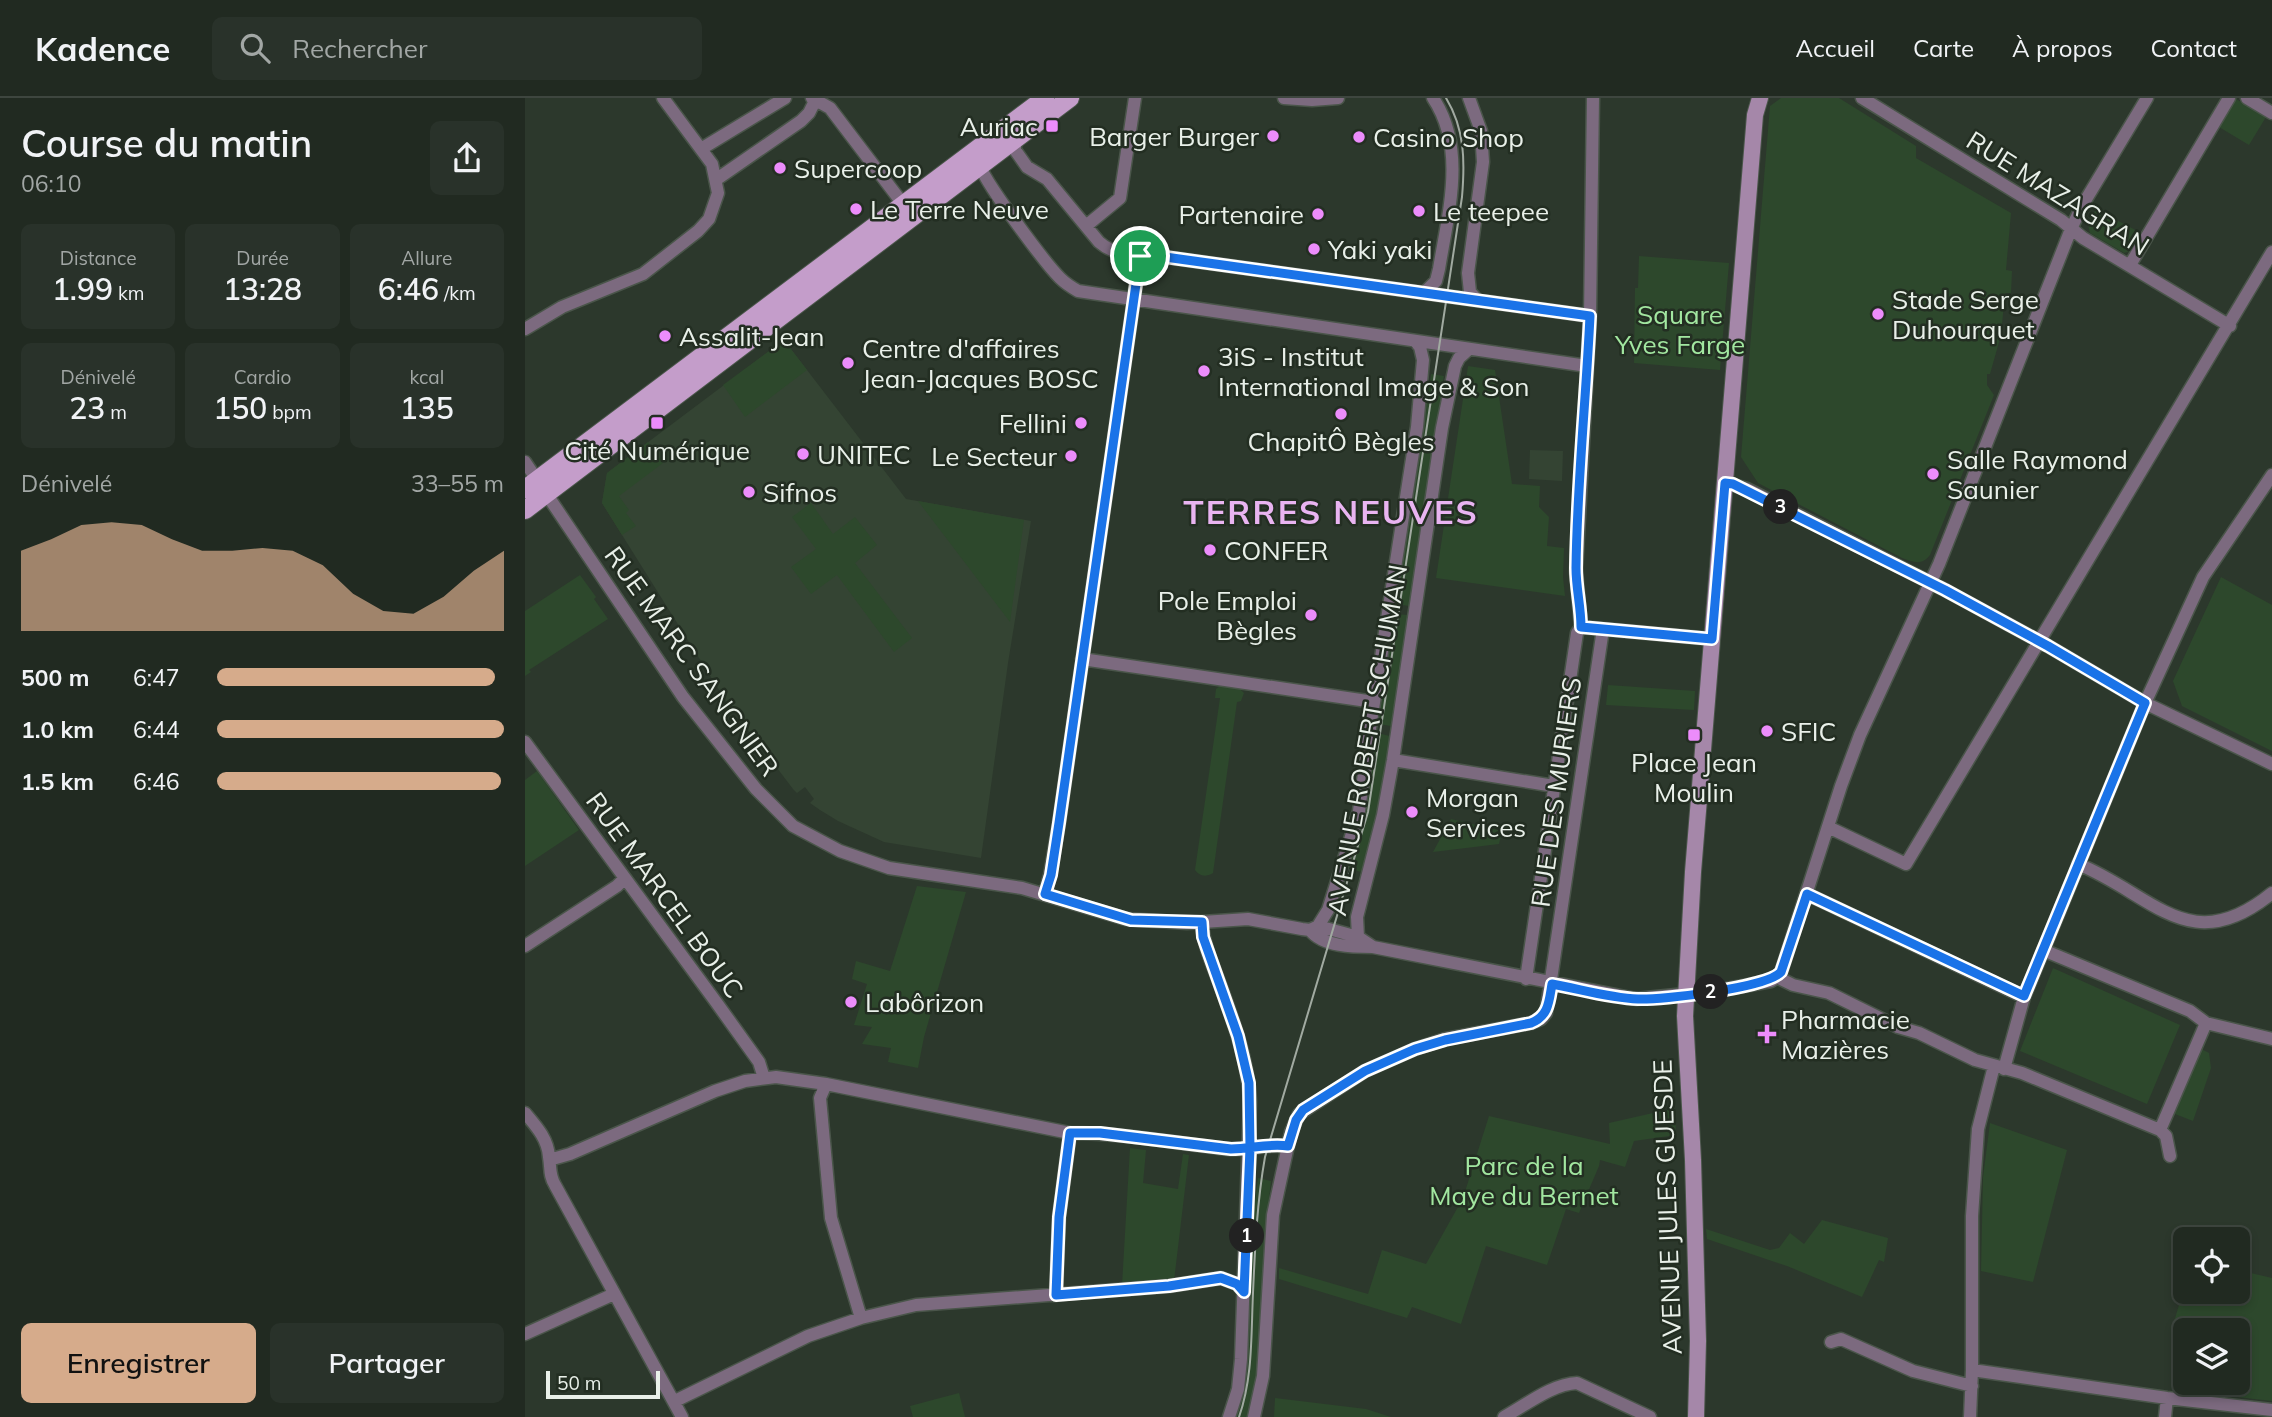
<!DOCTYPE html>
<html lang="fr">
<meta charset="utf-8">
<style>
body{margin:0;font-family:Mulish,sans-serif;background:#29322a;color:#f1f3f6;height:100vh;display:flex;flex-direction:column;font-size:26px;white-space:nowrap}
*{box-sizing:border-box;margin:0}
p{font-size:23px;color:#a2a7a5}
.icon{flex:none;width:38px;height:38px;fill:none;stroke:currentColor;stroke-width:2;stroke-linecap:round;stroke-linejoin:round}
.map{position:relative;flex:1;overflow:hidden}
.side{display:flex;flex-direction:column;background:#212a21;width:525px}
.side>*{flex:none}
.fabs{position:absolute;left:1648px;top:1129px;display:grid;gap:14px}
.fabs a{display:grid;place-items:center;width:77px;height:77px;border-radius:10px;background:#212a21;box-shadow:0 4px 10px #0003,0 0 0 2px #3e463f;font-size:35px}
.scale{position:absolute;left:21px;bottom:18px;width:114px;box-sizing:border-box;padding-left:7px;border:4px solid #e9f0e9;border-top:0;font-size:19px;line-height:24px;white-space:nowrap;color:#e9f0e9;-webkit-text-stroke:5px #232e22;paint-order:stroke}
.pin{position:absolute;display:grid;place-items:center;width:60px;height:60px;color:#fff;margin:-30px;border:4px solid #fff;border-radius:50%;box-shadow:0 2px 7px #0007}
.km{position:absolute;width:35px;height:35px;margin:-18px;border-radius:50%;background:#222;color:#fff;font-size:19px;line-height:35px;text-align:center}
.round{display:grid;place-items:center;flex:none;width:74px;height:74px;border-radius:10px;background:#29322a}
.overview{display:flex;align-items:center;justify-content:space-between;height:119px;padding:0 21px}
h1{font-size:38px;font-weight:600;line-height:52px}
.stats{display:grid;grid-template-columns:repeat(3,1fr);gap:10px;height:119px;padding:7px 21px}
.stats div{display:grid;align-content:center;border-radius:10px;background:#29322a;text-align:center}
.stats b{font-size:30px;font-weight:600}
.stats small{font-size:19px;font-weight:400}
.stats p{font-size:19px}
.chart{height:196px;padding:14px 21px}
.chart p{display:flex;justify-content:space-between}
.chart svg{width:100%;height:126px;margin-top:7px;fill:#d6ab8b;opacity:.7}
.primary-button{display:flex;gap:14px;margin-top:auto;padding:14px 21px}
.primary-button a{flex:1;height:80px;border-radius:10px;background:#d6ab8b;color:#111;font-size:28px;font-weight:600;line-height:80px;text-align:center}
.primary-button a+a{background:#29322a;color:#f1f3f6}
ul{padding:0 21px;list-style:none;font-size:23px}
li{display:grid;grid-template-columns:112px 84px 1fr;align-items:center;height:52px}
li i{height:18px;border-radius:9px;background:#d6ab8b}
header{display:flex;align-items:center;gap:42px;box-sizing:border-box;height:98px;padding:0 35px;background:#212a21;border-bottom:2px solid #3e463f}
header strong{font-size:33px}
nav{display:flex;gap:38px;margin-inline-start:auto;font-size:24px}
.search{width:490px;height:63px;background:#29322a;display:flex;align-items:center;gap:18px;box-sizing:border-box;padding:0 24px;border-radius:10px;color:#a2a7a5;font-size:26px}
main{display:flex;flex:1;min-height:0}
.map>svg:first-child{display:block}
.built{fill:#344433}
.green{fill:#2d482c}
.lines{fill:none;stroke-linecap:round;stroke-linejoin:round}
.street-casing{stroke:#4a554a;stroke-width:15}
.secondary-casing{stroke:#4a554a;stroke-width:18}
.primary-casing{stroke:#4a554a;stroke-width:20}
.street{stroke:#7c6a7f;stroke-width:12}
.secondary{stroke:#a587a9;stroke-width:16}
.primary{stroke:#c49dca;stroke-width:18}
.tram{stroke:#a1aaa1;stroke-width:2}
.route-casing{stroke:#fff;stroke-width:14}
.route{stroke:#1a73e8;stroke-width:9}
.poi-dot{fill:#ec8cfb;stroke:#232e22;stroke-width:2.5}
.labels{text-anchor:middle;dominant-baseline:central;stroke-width:5;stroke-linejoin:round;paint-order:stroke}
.poi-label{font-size:26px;fill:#e9f0e9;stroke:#232e22;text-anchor:start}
.street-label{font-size:26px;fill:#e9f0e9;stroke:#232e22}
.park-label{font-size:26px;fill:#a2e7a0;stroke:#232e22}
.district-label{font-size:33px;font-weight:bold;letter-spacing:2px;fill:#e9b4f1;stroke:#232e22}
</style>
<header>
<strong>Kadence</strong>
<div class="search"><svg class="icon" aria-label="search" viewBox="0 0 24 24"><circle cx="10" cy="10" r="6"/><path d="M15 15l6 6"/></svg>Rechercher</div>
<nav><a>Accueil</a><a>Carte</a><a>À propos</a><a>Contact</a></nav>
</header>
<main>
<section class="side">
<div class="overview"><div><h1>Course du matin</h1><p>06:10</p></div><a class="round"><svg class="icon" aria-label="share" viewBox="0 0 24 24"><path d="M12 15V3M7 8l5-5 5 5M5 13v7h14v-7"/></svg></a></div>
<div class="stats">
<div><p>Distance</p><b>1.99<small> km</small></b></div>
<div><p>Durée</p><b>13:28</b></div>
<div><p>Allure</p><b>6:46<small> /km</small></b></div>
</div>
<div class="stats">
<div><p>Dénivelé</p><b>23<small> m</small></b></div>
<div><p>Cardio</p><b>150<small> bpm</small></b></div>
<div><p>kcal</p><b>135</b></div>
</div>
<div class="chart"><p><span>Dénivelé</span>33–55 m</p>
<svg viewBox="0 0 160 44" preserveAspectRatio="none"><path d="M0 44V16L10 12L20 7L30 6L40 7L50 12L60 16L70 16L80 15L90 16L100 21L110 31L120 37L130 38L140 32L150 23L160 16V44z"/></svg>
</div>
<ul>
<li><b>500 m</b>6:47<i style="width:97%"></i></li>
<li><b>1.0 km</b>6:44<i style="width:100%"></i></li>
<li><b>1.5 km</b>6:46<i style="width:99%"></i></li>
</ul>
<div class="primary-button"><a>Enregistrer</a><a>Partager</a></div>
</section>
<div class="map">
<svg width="1747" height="1319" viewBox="0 0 1747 1319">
<rect width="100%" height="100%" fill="#2c382c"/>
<path class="built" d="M259,242L381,401L506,423L483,565L456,760L359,744L313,723L295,712L285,705L289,701L280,689L272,695L268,691L201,603L77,405L82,375Z
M1005,352L1038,353L1037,383L1004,381Z"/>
<path class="green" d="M1256,0H1314L1391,48V60L1486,115L1481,172L1487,173L1486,195H1480L1476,237L1465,276H1462V287L1469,297L1405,457C1397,468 1388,464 1377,460L1233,385L1216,359L1245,8Z
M1711,1L1741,19L1724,47L1694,29Z
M1571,111L1616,135L1605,153L1599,155L1565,135L1563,127Z
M1114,158L1204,165L1195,272L1109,265L1110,190H1113Z
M259,242L282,272L220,319L198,287Z
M943,268L970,272L987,386L1015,388L1014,409L1024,419L1022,448L1039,450L1038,479L1040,498L911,480Z
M906,276L919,278L884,508L871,506Z
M123,344L138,365L94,398L104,412L101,415L111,428L97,437L77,405L82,375Z
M393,403L499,422L485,524Z
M286,405L308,436L330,419L352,447L330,465L387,540L369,554L312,477L286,496L266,469L291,451L267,419Z
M55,477L71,499L69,501L83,521L4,572L6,574L0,578V513Z
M1696,479L1747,507V653L1657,608L1648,583Z
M870,516L883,517L866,628L853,626Z
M696,587L714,590L719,595L716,603L712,604L688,775C681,779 675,779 670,772L695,600H690L691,591Z
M1083,587L1170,593L1169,612L1081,607Z
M852,635L865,638L853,711L836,774L823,770L841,702Z
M12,673L54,732L0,768V682Z
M926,721L977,733L974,746L908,754Z
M392,788L441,794L399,939L393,970L363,964L366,950L337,946L347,929L329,927L342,886L327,881L331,863L365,873Z
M1528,870L1655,927L1622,1006L1495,953Z
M1676,951L1684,955L1686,970L1668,1023L1650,1016Z
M1150,1010L1151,1037L1109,1043L1100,1069L1075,1062L1074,1068L1054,1115L1041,1111L1022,1167L961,1148L936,1226L887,1209L882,1220L754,1181V1170L843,1196L857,1152L901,1166L938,1100L964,1018L1085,1046L1084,1025Z
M1465,1025L1542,1052L1508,1184L1456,1173L1458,1079Z
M605,1050L621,1052L618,1085L653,1091L658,1056L664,1057L649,1183L597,1187Z
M733,1080L746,1083C736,1161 742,1242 724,1319H710L721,1264L728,1116Z
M1297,1122L1363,1140L1359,1164L1354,1162L1337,1199L1262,1168L1182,1141L1181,1131L1245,1152L1254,1150L1265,1135L1279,1146Z
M1713,1172L1747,1180V1303L1686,1296L1687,1285L1713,1284V1232L1661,1234L1647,1231L1656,1200L1670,1204L1675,1194H1713Z
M434,1295L440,1319H388L385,1308Z
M750,1300L841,1311L866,1319H749Z"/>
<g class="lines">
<defs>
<path id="street" d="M287,0L305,10L378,106
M759,0L787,2L813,0
M944,0L956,33L958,64L943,175L945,194L952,202
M1068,0L1065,218L1051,473L1056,529L1187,541
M1337,0L1536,122L1558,140L1705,228
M1722,0L1747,15
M490,42V52L495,59L502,69L522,81L574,144C591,159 612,157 633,158L1065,218
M176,51L260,0
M454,64C455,79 521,166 535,180C541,186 546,189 553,193L1062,268
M192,81L276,23L284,15L291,1
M561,128L595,100L610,0
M1605,167L1704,0
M899,195L911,183L914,171C923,115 942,51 908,0
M0,231L37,209L118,176L173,133L184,121L193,95L187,66L138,0
M0,364L158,599L231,691L268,728L315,753L364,770L497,790L601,821L662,825L723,821L777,831L785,832L793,828L833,839L848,849
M1201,385L1222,391L1420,492L1523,548L1620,605L1747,666
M557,561L849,604
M0,644L191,904L234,964L239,980
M868,662L1029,688
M1303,729L1381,766L1747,154
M1553,766C1629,797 1665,862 1747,795
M520,796L525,777L534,725L615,158
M1282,796L1499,899
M677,824C678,848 689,869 697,892C710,928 723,964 725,1003L716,1261L713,1291L704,1319
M793,828L803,812L834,713L845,630L892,329L898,262L895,249L891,244
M785,832C798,849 829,849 848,849L1111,901L1191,893L1246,883L1252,879
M833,839L832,819L858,717L868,662L917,330L930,268L934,260L944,251
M0,848L92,788L99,781
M1518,852L1665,913L1681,925L1747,941
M1252,879L1256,874L1316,688L1335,637L1414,466L1546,131L1557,108L1622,0
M1252,879L1268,887L1304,895L1373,929L1394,935L1450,962L1497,975L1635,1032L1641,1038L1645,1058
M1001,881L1052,535L1056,529
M1479,971L1499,899L1620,605L1678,479L1747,377
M301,986L295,1000L306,1120L336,1220
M0,1015C11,1028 23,1041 24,1059C26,1071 24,1077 30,1087L157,1319
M1635,1032L1681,925
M24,1058L31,1060L45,1056L190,993L220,983L251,979L301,986L545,1035C598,1035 650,1045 703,1051C723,1053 742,1045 763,1048
M531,1197L534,1119L545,1035
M0,1236L89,1196
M1306,1244L1316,1241L1388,1273L1447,1288
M1447,1272L1642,1300L1747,1312
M150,1303L283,1238L336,1220L391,1207L644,1188L696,1180L712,1186L719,1194
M729,1319L738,1278L748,1117L766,1034L774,1016L840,973L890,951L920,941L1006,925L1016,921L1021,915L1078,531
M979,1319C1001,1307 1027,1286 1052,1285L1125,1319
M1445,1319L1447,1272V1118L1453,1031L1469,968
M1640,1319L1642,1300"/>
<path id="secondary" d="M1171,1319L1173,1243L1168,1062L1160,918L1168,774L1230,17L1235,0"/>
<path id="primary" d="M0,391L520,0
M0,412L545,0"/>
</defs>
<use href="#street" class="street-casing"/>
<use href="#secondary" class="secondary-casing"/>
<use href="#primary" class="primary-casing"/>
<use href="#street" class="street"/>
<use href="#secondary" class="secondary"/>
<use href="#primary" class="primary"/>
<path class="tram" d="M714,1319C728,1279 726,1237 728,1195C730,1149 732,1104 740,1059L843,714L937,99C940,64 940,31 921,0"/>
</g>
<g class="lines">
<defs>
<path id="route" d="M615,158L534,725L526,777L520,796L606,822L677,824L678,839L713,938L724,985L725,1050L719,1194L712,1186L696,1180L644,1188L531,1197L534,1119L545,1035H575L706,1051C726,1051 743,1045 763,1048L771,1022L778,1012L840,973L890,951L920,942L1006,925C1024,918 1024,903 1027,886C1055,891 1084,900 1113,901C1137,902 1242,890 1256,874L1282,796L1499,898L1620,605L1523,548L1420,492L1208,386L1200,385L1187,541L1056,529C1056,509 1051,490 1051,470C1052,386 1061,302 1065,218L633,158H615"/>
</defs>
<use href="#route" class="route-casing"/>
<use href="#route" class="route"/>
</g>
<g class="poi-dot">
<rect x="520" y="21" width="14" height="14" rx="3.5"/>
<circle cx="748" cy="38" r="7"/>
<circle cx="834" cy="39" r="7"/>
<circle cx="255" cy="70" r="7"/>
<circle cx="331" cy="111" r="7"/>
<circle cx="894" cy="113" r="7"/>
<circle cx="793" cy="116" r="7"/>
<circle cx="789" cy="151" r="7"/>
<circle cx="1353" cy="216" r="7"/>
<circle cx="140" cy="238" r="7"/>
<circle cx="323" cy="265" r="7"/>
<circle cx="679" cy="273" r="7"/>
<circle cx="816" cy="316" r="7"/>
<rect x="125" y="318" width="14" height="14" rx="3.5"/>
<circle cx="556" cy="325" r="7"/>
<circle cx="278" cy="356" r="7"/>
<circle cx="546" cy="358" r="7"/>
<circle cx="1408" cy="376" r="7"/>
<circle cx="224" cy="394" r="7"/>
<circle cx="685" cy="452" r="7"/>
<circle cx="786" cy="517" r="7"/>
<circle cx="1242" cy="633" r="7"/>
<rect x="1162" y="630" width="14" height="14" rx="3.5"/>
<circle cx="887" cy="714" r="7"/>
<circle cx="326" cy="904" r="7"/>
<path d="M1238.5 925.5h7v7h7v7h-7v7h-7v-7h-7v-7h7z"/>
</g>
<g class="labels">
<g class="poi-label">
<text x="513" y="28" text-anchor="end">Auriac</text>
<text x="734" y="38" text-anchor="end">Barger Burger</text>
<text x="848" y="39">Casino Shop</text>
<text x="269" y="70">Supercoop</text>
<text x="345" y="111">Le Terre Neuve</text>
<text x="908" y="113">Le teepee</text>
<text x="779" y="116" text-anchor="end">Partenaire</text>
<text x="803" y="151">Yaki yaki</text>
<text x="1367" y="201">Stade Serge<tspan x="1367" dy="30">Duhourquet</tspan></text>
<text x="154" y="238">Assalit-Jean</text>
<text x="337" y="250">Centre d'affaires<tspan x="337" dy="30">Jean-Jacques BOSC</tspan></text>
<text x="693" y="258">3iS - Institut<tspan x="693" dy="30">International Image &amp; Son</tspan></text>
<text x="542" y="325" text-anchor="end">Fellini</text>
<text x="816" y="343" text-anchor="middle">ChapitÔ Bègles</text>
<text x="132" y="352" text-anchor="middle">Cité Numérique</text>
<text x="292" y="356">UNITEC</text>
<text x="532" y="358" text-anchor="end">Le Secteur</text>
<text x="1422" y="361">Salle Raymond<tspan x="1422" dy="30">Saunier</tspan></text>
<text x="238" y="394">Sifnos</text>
<text x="699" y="452">CONFER</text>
<text x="772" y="502" text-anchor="end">Pole Emploi<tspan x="772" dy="30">Bègles</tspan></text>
<text x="1256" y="633">SFIC</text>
<text x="1169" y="664" text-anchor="middle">Place Jean<tspan x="1169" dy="30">Moulin</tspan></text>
<text x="901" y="699">Morgan<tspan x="901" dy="30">Services</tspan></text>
<text x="340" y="904">Labôrizon</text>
<text x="1256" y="921">Pharmacie<tspan x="1256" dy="30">Mazières</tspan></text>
</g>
<g class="street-label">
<text transform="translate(1533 95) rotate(32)">RUE MAZAGRAN</text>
<text transform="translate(167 563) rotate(54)">RUE MARC SANGNIER</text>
<text transform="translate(842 642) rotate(-80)">AVENUE ROBERT SCHUMAN</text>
<text transform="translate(1031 694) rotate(-82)">RUE DES MURIERS</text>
<text transform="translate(140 797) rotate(54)">RUE MARCEL BOUC</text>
<text transform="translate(1142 1109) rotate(-92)">AVENUE JULES GUESDE</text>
</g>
<g class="park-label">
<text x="1155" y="216">Square<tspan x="1155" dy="30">Yves Farge</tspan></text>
<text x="999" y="1067">Parc de la<tspan x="999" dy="30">Maye du Bernet</tspan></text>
</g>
<g class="district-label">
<text x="806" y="413">TERRES NEUVES</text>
</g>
</g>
</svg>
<div class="fabs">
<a><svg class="icon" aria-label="locate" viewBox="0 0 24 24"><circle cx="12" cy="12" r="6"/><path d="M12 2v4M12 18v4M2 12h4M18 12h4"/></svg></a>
<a><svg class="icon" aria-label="layers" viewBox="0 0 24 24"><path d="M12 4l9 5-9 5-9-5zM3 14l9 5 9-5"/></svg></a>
</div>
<div class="scale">50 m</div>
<div class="pin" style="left:615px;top:158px;background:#1e9e55"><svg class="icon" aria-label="arrive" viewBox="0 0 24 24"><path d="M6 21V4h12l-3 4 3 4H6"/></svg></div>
<b class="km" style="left:722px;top:1138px">1</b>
<b class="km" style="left:1186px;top:894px">2</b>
<b class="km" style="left:1256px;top:409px">3</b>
</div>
</main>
